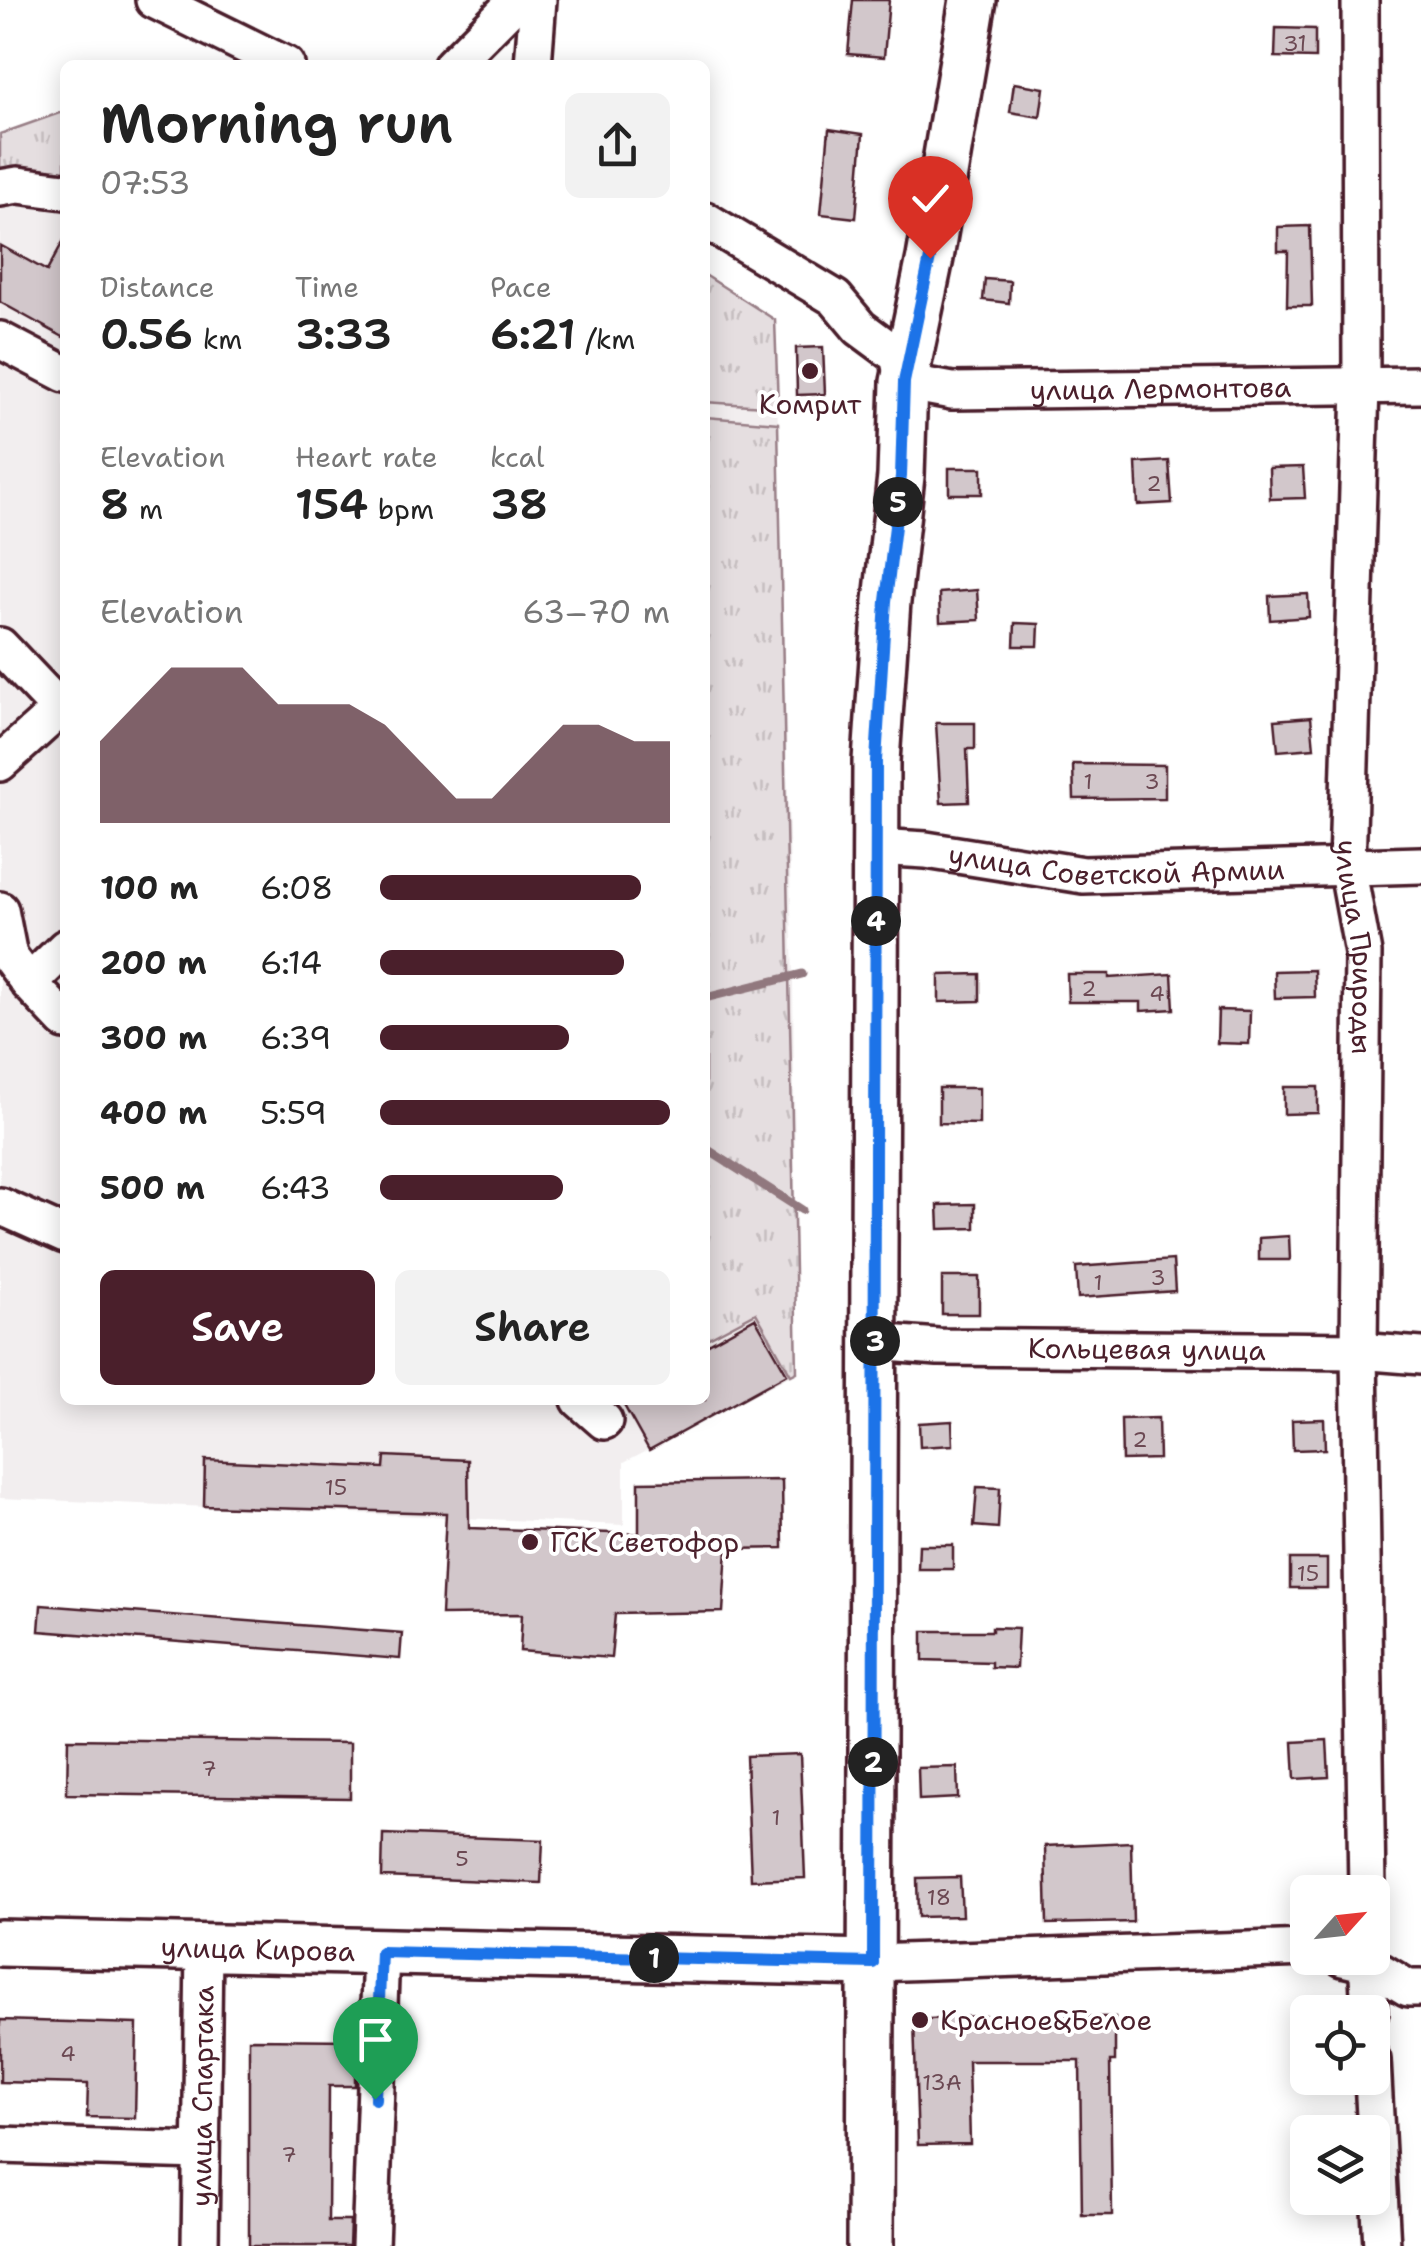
<!DOCTYPE html>
<meta charset="utf-8">
<style>
body{margin:0;font-family:"Shantell Sans",sans-serif;background:#f2f2f2;color:#222;height:100vh;display:flex;flex-direction:column;font-size:38px;white-space:nowrap}
*{box-sizing:border-box;margin:0}
p{font-size:32px;color:#767676}
.icon{flex:none;width:55px;height:55px;fill:none;stroke:currentColor;stroke-width:2;stroke-linecap:round;stroke-linejoin:round}
.map{position:relative;flex:1;overflow:hidden}
.details{position:absolute;left:60px;top:60px;width:650px;height:1345px;display:flex;flex-direction:column;background:#fff;border-radius:15px;box-shadow:0 5px 25px #0003}
.details>*{flex:none}
.needle{width:65px;rotate:63deg}
.tools{position:absolute;left:1290px;top:1875px;display:grid;gap:20px}
.tools a{display:grid;place-items:center;width:100px;height:100px;border-radius:15px;background:#fff;box-shadow:0 5px 25px #0003;font-size:50px}
.pin{position:absolute;display:grid;place-items:center;width:85px;height:85px;color:#fff;margin:-102px -42px;border-radius:50% 50% 50% 0;rotate:-45deg;box-shadow:0 0 10px #0007}
.pin .icon{rotate:45deg}
.km{position:absolute;width:50px;height:50px;margin:-25px;border-radius:50%;background:#222;color:#fff;font-size:28px;line-height:50px;text-align:center}
.round{display:grid;place-items:center;flex:none;width:105px;height:105px;border-radius:15px;background:#f2f2f2}
.overview{display:flex;align-items:center;justify-content:space-between;height:170px;padding:0 40px}
h1{font-size:55px;font-weight:600;line-height:75px}
.metrics{display:grid;grid-template-columns:repeat(3,1fr);gap:15px;height:170px;padding:10px 40px}
.metrics div{display:grid;align-content:center}
.metrics b{font-size:42px;font-weight:600}
.metrics small{font-size:28px;font-weight:400}
.metrics p{font-size:28px}
.chart{height:280px;padding:20px 40px}
.chart p{display:flex;justify-content:space-between}
.chart svg{width:100%;height:180px;margin-top:10px;fill:#4a1f2b;opacity:.7}
.cta{display:flex;gap:20px;margin-top:auto;padding:20px 40px}
.cta a{flex:1;height:115px;border-radius:15px;background:#4a1f2b;color:#fff;font-size:40px;font-weight:600;line-height:115px;text-align:center}
.cta a+a{background:#f2f2f2;color:#222}
ul{padding:0 40px;list-style:none;font-size:32px}
li{display:grid;grid-template-columns:160px 120px 1fr;align-items:center;height:75px}
li i{height:25px;border-radius:12px;background:#4a1f2b}
.map>svg:first-child{display:block}
.built{fill:#f2eeef}
.grass{fill:url(#grass-tufts);stroke:#987e86;stroke-width:2.5}
.lines{fill:none;stroke-linecap:round;stroke-linejoin:round}
.stream{stroke:#91787e;stroke-width:9}
.building{fill:#d2c7cb;stroke:#4a1f2b;stroke-width:2.5}
.minor-casing{stroke:#4a1f2b;stroke-width:42}
.major-casing{stroke:#4a1f2b;stroke-width:52}
.minor{stroke:#fff;stroke-width:35}
.major{stroke:#fff;stroke-width:45}
.route-casing{stroke:#fff;stroke-width:20}
.route{stroke:#1a73e8;stroke-width:12}
.poi-dot{fill:#4a1f2b;stroke:#fff;stroke-width:4}
.labels{text-anchor:middle;dominant-baseline:central;stroke-width:8;stroke-linejoin:round;paint-order:stroke}
.number-label{font-size:22px;fill:#6c4953}
.street-label{font-size:28px;fill:#4a1f2b;stroke:#fff}
.poi-label{font-size:28px;fill:#4a1f2b;stroke:#fff;text-anchor:start}
</style>
<div class="map">
<svg width="1421" height="2246" viewBox="0 0 1421 2246">
<defs>
<pattern id="grass-tufts" width="24" height="20" patternUnits="userSpaceOnUse" patternTransform="scale(2.5)"><rect width="24" height="20" fill="#e5dee0"/><path d="M3 7l-1-3M5 7V3M7 7l1-3M15 17l-1-3M17 17v-4M19 17l1-3" fill="none" stroke="#c6bec0"/></pattern>
</defs>
<rect width="100%" height="100%" fill="#fff"/>
<filter id="ink" filterUnits="userSpaceOnUse"><feTurbulence type="fractalNoise" baseFrequency=".01" numOctaves="2"/><feDisplacementMap in="SourceGraphic" scale="20" xChannelSelector="R" yChannelSelector="G"/><feConvolveMatrix kernelMatrix="1 2 1 2 8 2 1 2 1" color-interpolation-filters="sRGB"/></filter>
<g filter="url(#ink)">
<path class="built" d="M65,111V1400H705V275L775,320L793,979L797,1372L624,1462V1525L0,1498V134Z"/>
<path class="grass" d="M65,111V175L0,181V134Z
M705,275L775,320L778,407L705,402Z
M705,417L778,423L797,1372L791,1375L756,1313L705,1340Z"/>
<g class="lines">
<path class="stream" d="M705,998L802,974
M705,1148L802,1210"/>
</g>
<path class="building" d="M853,0H889L884,57L848,54Z
M1276,28L1315,29V58L1275,57Z
M1014,83L1044,88L1040,117L1010,112Z
M829,129L863,134L856,218L821,214Z
M1310,226L1312,306H1287L1288,251H1278V227Z
M65,238V338L0,302V245L47,271Z
M985,279L1010,281L1009,303L983,300Z
M823,347L825,394L797,395L796,348Z
M1169,461L1172,503L1138,505L1136,463Z
M1303,467L1305,498L1270,499L1269,468Z
M949,468H982V494H949Z
M977,590L979,620L940,622L939,593Z
M1308,594L1309,617L1270,620L1269,596Z
M1015,623L1039,624L1038,646H1014Z
M1311,717L1314,748L1278,751L1275,720Z
M936,723H975V749H967L969,802L941,803Z
M1073,764L1165,765V798L1074,799Z
M1314,970L1315,997L1275,998L1274,971Z
M980,974V1001L939,1002V975Z
M1067,974H1109V978L1172,974L1174,1009L1141,1011V1002H1068Z
M1218,1010L1250,1011L1249,1044L1217,1043Z
M1284,1087H1318V1113L1284,1114Z
M939,1088H979V1124L939,1123Z
M975,1204V1228L939,1229L938,1205Z
M1289,1236L1290,1260H1259V1238Z
M1173,1260L1175,1291L1078,1298L1076,1267Z
M942,1277H979V1314H942Z
M755,1318L787,1374L649,1450L621,1400H705V1346Z
M1158,1418L1159,1459L1122,1460L1121,1419Z
M1324,1419L1325,1449L1293,1450L1292,1420Z
M952,1421L953,1445L920,1447L919,1423Z
M385,1456L468,1460L469,1528L639,1534V1482L782,1480L783,1548L727,1549L723,1612L615,1614L611,1658L520,1651L522,1614L441,1615L446,1513L204,1506L205,1460L384,1468Z
M977,1487L1000,1488L998,1528L974,1526Z
M919,1545H953V1569H918Z
M1290,1559H1327V1588H1290Z
M41,1605L402,1633L400,1659L39,1631Z
M992,1627L1018,1628L1016,1668L991,1667V1662L923,1660V1631H992Z
M68,1739L350,1743V1798L67,1794Z
M1327,1740L1329,1777L1295,1779L1293,1742Z
M800,1754L805,1878L751,1880L746,1756Z
M957,1767L958,1798L919,1800L918,1768Z
M383,1834L543,1840L541,1883L382,1877Z
M1131,1842L1133,1922L1047,1924L1045,1846Z
M960,1877L962,1916L918,1917L917,1878Z
M980,2016L1115,2017V2061H1110L1112,2215H1082L1080,2061H968L970,2144L918,2145L914,2020Z
M0,2020L137,2024L135,2118L87,2117L88,2084L0,2082Z
M249,2039L355,2040V2086H329L328,2221H350L349,2246H249Z"/>
<g class="lines">
<defs>
<g id="minor">
<path d="M154,0L286,65"/>
<path id="s1" d="M1360,0L1361,386L1347,866L1363,953L1359,1351L1367,1892"/>
<path d="M452,65L517,0"/>
<path d="M533,65L538,0"/>
<path d="M0,188L18,185L65,191"/>
<path id="s2" d="M705,220L835,298L860,328L898,356L904,382L952,391L1421,385"/>
<path d="M0,340L65,374"/>
<path d="M0,646L60,709L65,703"/>
<path d="M0,763L60,709"/>
<path id="s3" d="M876,847L926,850L1083,875L1421,865"/>
<path d="M0,910L9,956L29,983L65,948"/>
<path d="M29,983L65,1021"/>
<path d="M0,1206L65,1235"/>
<path id="s4" d="M875,1342L938,1347L1359,1351L1421,1356"/>
<path d="M580,1400L604,1421"/>
<path d="M1343,1958L1368,1964L1408,1988H1421"/>
<path d="M1367,1958L1370,2012"/>
<path d="M873,1963L1308,1948"/>
<path d="M1372,2060L1382,2246"/>
<path d="M0,2145L201,2151"/>
<path id="s5" d="M200,2246L204,1948"/>
<path d="M370,2246L381,1952"/>
</g>
<g id="major">
<path id="s6" d="M0,1943L873,1963"/>
<path d="M870,2246L876,761L887,601L901,476L904,382L930,258L973,0"/>
</g>
</defs>
<use href="#minor" class="minor-casing"/>
<use href="#major" class="major-casing"/>
<use href="#minor" class="minor"/>
<use href="#major" class="major"/>
</g>
</g>
<g class="lines" filter="url(#ink)">
<defs>
<path id="route" d="M375,2099L381,1952L873,1963L876,761L886,601L901,476L904,382L930,258"/>
</defs>
<use href="#route" class="route-casing"/>
<use href="#route" class="route"/>
</g>
<g class="poi-dot">
<circle cx="810" cy="371" r="10"/>
<circle cx="530" cy="1542" r="10"/>
<circle cx="920" cy="2020" r="10"/>
</g>
<g class="labels">
<g class="number-label">
<text x="1295" y="43">31</text>
<text x="1154" y="483">2</text>
<text x="1088" y="781">1</text>
<text x="1152" y="781">3</text>
<text x="1089" y="988">2</text>
<text x="1157" y="993">4</text>
<text x="1158" y="1277">3</text>
<text x="1098" y="1282">1</text>
<text x="1140" y="1439">2</text>
<text x="336" y="1487">15</text>
<text x="1308" y="1573">15</text>
<text x="209" y="1768">7</text>
<text x="776" y="1817">1</text>
<text x="462" y="1858">5</text>
<text x="939" y="1897">18</text>
<text x="68" y="2053">4</text>
<text x="942" y="2082">13А</text>
<text x="289" y="2154">7</text>
</g>
<g class="street-label">
<text stroke="none"><textPath href="#s2" startOffset="522">улица Лермонтова</textPath></text>
<text stroke="none"><textPath href="#s3" startOffset="242">улица Советской Армии</textPath></text>
<text stroke="none"><textPath href="#s1" startOffset="948">улица Природы</textPath></text>
<text stroke="none"><textPath href="#s4" startOffset="272">Кольцевая улица</textPath></text>
<text stroke="none"><textPath href="#s6" startOffset="258">улица Кирова</textPath></text>
<text stroke="none"><textPath href="#s5" startOffset="150">улица Спартака</textPath></text>
</g>
<g class="poi-label">
<text x="810" y="404" text-anchor="middle">Комрит</text>
<text x="550" y="1542">ГСК Светофор</text>
<text x="940" y="2020">Красное&amp;Белое</text>
</g>
</g>
</svg>
<div class="tools">
<a><svg class="needle" viewBox="-14 -14 28 28"><path d="M0-13l5 13h-10z" fill="#e53935"/><path d="M0 13l5-13h-10z" fill="#767676"/></svg></a>
<a><svg class="icon" aria-label="locate" viewBox="0 0 24 24"><circle cx="12" cy="12" r="6"/><path d="M12 2v4M12 18v4M2 12h4M18 12h4"/></svg></a>
<a><svg class="icon" aria-label="layers" viewBox="0 0 24 24"><path d="M12 4l9 5-9 5-9-5zM3 14l9 5 9-5"/></svg></a>
</div>
<div class="pin" style="left:375px;top:2099px;background:#1e9e55"><svg class="icon" aria-label="arrive" viewBox="0 0 24 24"><path d="M6 21V4h12l-3 4 3 4H6"/></svg></div>
<div class="pin" style="left:930px;top:258px;background:#d93025"><svg class="icon" aria-label="check" viewBox="0 0 24 24"><path d="M5 12l5 5 9-10"/></svg></div>
<b class="km" style="left:654px;top:1958px">1</b>
<b class="km" style="left:873px;top:1762px">2</b>
<b class="km" style="left:875px;top:1341px">3</b>
<b class="km" style="left:876px;top:921px">4</b>
<b class="km" style="left:898px;top:502px">5</b>
<section class="details">
<div class="overview"><div><h1>Morning run</h1><p>07:53</p></div><a class="round"><svg class="icon" aria-label="share" viewBox="0 0 24 24"><path d="M12 15V3M7 8l5-5 5 5M5 13v7h14v-7"/></svg></a></div>
<div class="metrics">
<div><p>Distance</p><b>0.56<small> km</small></b></div>
<div><p>Time</p><b>3:33</b></div>
<div><p>Pace</p><b>6:21<small> /km</small></b></div>
</div>
<div class="metrics">
<div><p>Elevation</p><b>8<small> m</small></b></div>
<div><p>Heart rate</p><b>154<small> bpm</small></b></div>
<div><p>kcal</p><b>38</b></div>
</div>
<div class="chart"><p><span>Elevation</span>63–70 m</p>
<svg viewBox="0 0 160 44" preserveAspectRatio="none"><path d="M0 44V24L10 15L20 6L30 6L40 6L50 15L60 15L70 15L80 20L90 29L100 38L110 38L120 29L130 20L140 20L150 24L160 24V44z"/></svg>
</div>
<ul>
<li><b>100 m</b>6:08<i style="width:90%"></i></li>
<li><b>200 m</b>6:14<i style="width:84%"></i></li>
<li><b>300 m</b>6:39<i style="width:65%"></i></li>
<li><b>400 m</b>5:59<i style="width:100%"></i></li>
<li><b>500 m</b>6:43<i style="width:63%"></i></li>
</ul>
<div class="cta"><a>Save</a><a>Share</a></div>
</section>
</div>
